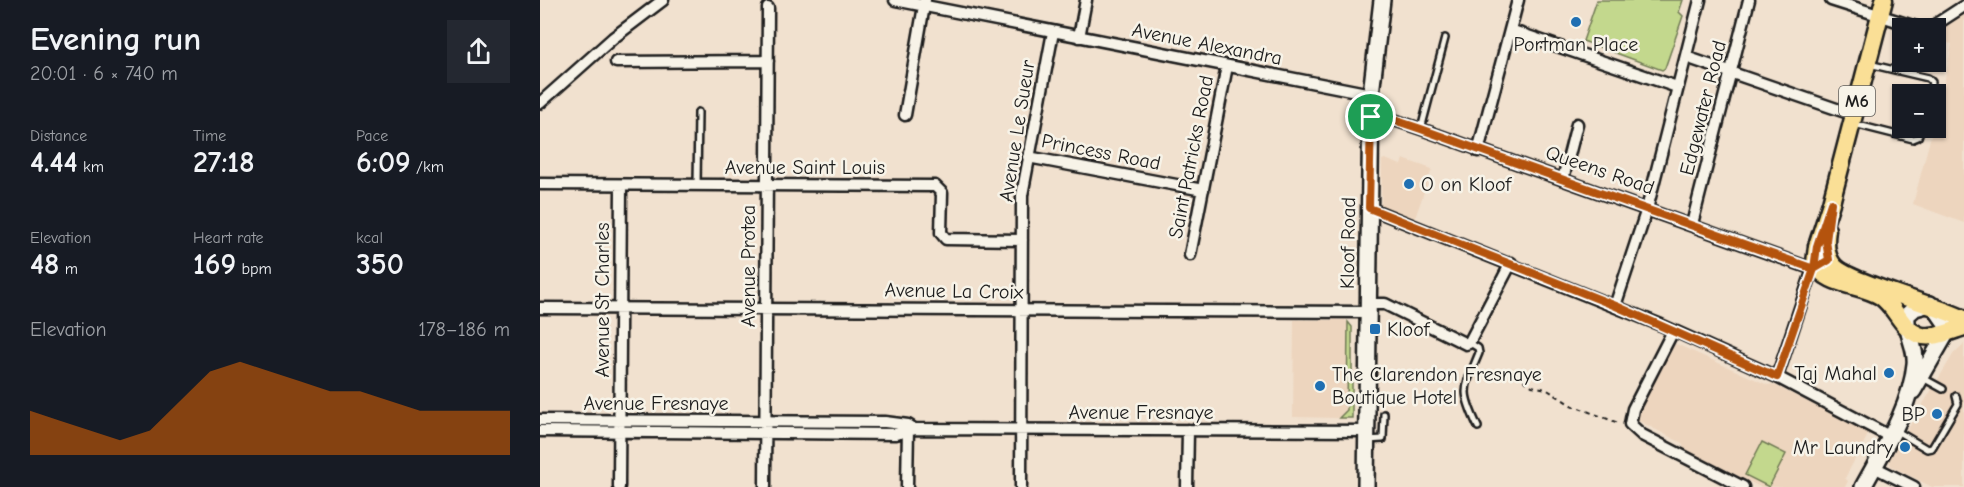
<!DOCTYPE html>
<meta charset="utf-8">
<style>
body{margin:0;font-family:"Comic Neue",sans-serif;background:#242831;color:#f1f3f6;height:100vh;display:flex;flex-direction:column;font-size:22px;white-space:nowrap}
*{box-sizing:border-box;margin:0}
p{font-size:20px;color:#9ea1a6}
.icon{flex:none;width:33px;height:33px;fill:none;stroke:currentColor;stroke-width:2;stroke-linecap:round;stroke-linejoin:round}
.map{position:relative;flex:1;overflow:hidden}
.side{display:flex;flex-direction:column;background:#171b24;width:540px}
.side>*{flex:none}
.buttons{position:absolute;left:1352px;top:18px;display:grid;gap:12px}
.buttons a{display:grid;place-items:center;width:54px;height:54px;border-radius:0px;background:#171b24;box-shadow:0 2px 4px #0004;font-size:30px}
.pin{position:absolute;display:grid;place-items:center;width:51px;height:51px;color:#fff;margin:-26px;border:3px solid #fff;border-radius:50%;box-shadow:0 2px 6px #0007}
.round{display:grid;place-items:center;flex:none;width:63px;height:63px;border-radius:0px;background:#242831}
.headline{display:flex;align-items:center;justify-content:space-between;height:102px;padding:0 30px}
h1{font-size:33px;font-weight:600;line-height:45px}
.figures{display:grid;grid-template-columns:repeat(3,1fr);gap:9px;height:102px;padding:6px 30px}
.figures div{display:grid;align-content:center}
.figures b{font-size:30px;font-weight:600}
.figures small{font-size:16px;font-weight:400}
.figures p{font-size:16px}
.chart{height:168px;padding:12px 30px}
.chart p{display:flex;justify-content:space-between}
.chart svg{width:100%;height:108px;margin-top:6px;fill:#b45309;opacity:.7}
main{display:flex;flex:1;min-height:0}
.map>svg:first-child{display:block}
.built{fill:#edd5be}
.green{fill:#c3d88d;stroke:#707a54;stroke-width:1.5}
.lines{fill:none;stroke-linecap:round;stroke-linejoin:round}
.service-casing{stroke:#1c1c1c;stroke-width:10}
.minor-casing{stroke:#1c1c1c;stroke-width:15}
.secondary-casing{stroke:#1c1c1c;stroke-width:20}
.primary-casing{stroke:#1c1c1c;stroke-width:21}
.path{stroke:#1c1c1c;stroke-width:2;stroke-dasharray:4.5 4.5;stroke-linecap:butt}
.service{stroke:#f7f3e8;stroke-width:5}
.minor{stroke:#f7f3e8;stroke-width:10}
.secondary{stroke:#f7f3e8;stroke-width:15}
.primary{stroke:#fadf96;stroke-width:16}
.route-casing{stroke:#fff;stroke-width:12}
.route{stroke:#b45309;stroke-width:8}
.poi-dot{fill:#1f6fb2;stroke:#f7f3e8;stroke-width:2}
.labels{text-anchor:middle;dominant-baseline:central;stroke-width:5;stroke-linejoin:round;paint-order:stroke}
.shield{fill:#f7f3e8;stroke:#5e5c59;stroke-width:1.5}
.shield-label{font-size:18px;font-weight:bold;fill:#1c1c1c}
.street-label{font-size:20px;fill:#1c1c1c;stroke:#f7f3e8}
.poi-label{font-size:20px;fill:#1c1c1c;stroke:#f7f3e8;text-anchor:start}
</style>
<main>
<section class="side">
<div class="headline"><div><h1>Evening run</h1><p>20:01 · 6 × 740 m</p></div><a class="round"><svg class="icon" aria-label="share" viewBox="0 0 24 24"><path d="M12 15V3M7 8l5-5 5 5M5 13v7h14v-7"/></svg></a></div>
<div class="figures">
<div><p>Distance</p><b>4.44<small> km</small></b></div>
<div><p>Time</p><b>27:18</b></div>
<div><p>Pace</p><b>6:09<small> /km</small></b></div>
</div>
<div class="figures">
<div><p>Elevation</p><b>48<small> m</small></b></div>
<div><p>Heart rate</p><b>169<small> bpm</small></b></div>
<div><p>kcal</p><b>350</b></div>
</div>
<div class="chart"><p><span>Elevation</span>178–186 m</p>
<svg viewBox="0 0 160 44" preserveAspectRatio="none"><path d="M0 44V26L10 30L20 34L30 38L40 34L50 22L60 10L70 6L80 10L90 14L100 18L110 18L120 22L130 26L140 26L150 26L160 26V44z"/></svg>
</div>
</section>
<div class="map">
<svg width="1424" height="487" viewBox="0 0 1424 487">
<rect width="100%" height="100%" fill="#f1e1cf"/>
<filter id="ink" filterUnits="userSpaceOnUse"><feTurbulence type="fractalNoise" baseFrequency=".0167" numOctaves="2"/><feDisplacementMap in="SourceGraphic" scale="12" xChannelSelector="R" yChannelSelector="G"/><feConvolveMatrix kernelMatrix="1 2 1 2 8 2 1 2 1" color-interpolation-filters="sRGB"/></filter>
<g filter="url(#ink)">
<path class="built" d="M1424,12V223L1373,204L1393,128H1395L1412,44L1395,40V31Z
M845,159L861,165L863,159L892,169L875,218L841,205L842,160Z
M754,320H805L808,322L807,411L799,418L753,417Z
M1136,344L1228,385L1232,384L1329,433L1305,478L1308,481L1305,487H1220L1144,449L1142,443L1097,420L1095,416L1131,346Z
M1424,344V487H1392L1351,466L1349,460L1414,353Z"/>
<path class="green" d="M1057,0H1143L1139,12L1143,16L1125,68L1122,70L1043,41Z
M808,322L812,327V418H799L807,410Z
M1222,442L1246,454L1229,487L1205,475Z"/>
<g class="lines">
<defs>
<path id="service" d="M1329,64L1388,78L1392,82L1390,94
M1314,124L1373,139L1378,137L1381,128
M881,129L905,38
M157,185L158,112
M930,343L938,348L939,353C924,390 920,389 938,427
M1383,378L1403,389
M1355,430L1387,449L1392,448L1418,404L1416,396
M827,440L843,439L844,414"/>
<path id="minor" d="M355,0L831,94
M1291,0L1379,28
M1390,28L1424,6
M970,30L1137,87
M539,37L546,0
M1146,57L1314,115
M76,62L228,61
M0,103L73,38L123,0
M365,115L385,0
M830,117L851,119L881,129L1273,269
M938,151L978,0
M488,157L663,190
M1023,179L1037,124
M0,184L395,186L402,193L401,233L406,239L482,240
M829,208L1121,325L1237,377L1349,436
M1152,224L1209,0
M650,255L687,66
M828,304H845L926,344L929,343L971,263
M1075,306L1107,209L1160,0
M0,308L828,312
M1133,331L1093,409L1090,424L1102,435L1203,487
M1237,377L1273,269L1278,264
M0,420L345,422L368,425L374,429
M0,431L356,434L376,429L827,431
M1334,467L1374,487
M79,487L81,185
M225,487L228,8
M367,487L368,427
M481,487L482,195L513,32
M647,487L648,430"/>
<path id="secondary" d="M1373,391L1407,332L1405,322L1394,306
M826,487L831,94L842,0
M1323,487C1343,450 1371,407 1375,364C1377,347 1365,333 1367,315L1375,308L1390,304"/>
<path id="primary" d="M1344,0L1291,203L1277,246L1275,263C1285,286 1321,284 1340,296C1356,306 1360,328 1379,335C1392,340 1411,331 1424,327
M1287,230C1285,243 1285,256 1294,266C1308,282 1397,305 1424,319"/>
</defs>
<use href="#service" class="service-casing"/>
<use href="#minor" class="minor-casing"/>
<use href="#secondary" class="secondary-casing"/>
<use href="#primary" class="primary-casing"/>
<path class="path" d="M976,375L992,386L1006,389L1031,405L1081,424"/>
<use href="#service" class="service"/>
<use href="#minor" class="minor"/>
<use href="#secondary" class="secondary"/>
<use href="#primary" class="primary"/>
</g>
</g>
<g class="lines" filter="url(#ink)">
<defs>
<path id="route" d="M831,117L829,208L1076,306L1237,377L1274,269L1289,260L1286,241L1291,203L1277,246L1274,269L881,129L851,119L831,117"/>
</defs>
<use href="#route" class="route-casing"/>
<use href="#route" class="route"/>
</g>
<g class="poi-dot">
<circle cx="1036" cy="22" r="6"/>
<circle cx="869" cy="184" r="6"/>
<rect x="829" y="323" width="12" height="12" rx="3"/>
<circle cx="1349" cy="373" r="6"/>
<circle cx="780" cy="386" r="6"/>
<circle cx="1397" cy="414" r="6"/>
<circle cx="1365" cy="447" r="6"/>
</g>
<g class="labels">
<rect class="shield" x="1299" y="86" width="36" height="30" rx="4.5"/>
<g class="shield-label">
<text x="1317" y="101">M6</text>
</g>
<g class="street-label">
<text transform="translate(667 44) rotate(11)">Avenue Alexandra</text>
<text transform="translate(1163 108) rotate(-76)">Edgewater Road</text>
<text transform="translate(477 131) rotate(-81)">Avenue Le Sueur</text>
<text transform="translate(561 152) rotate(11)">Princess Road</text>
<text transform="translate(651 157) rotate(-79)">Saint Patricks Road</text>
<text x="265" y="167">Avenue Saint Louis</text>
<text transform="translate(1060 170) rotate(19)">Queens Road</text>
<text transform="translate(808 243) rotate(-89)">Kloof Road</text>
<text transform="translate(208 266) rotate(-90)">Avenue Protea</text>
<text transform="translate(414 291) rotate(1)">Avenue La Croix</text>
<text transform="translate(62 300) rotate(-90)">Avenue St Charles</text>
<text x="116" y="403">Avenue Fresnaye</text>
<text x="601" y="412">Avenue Fresnaye</text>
</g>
<g class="poi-label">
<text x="1036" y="44" text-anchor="middle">Portman Place</text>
<text x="881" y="184">O on Kloof</text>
<text x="847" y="329">Kloof</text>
<text x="1337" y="373" text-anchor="end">Taj Mahal</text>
<text x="792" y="374">The Clarendon Fresnaye<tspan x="792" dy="23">Boutique Hotel</tspan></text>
<text x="1385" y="414" text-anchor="end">BP</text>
<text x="1353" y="447" text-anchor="end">Mr Laundry</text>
</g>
</g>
</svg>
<div class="buttons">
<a>+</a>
<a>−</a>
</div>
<div class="pin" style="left:831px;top:117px;background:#1e9e55"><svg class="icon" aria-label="arrive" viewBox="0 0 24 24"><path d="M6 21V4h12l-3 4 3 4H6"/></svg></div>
</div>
</main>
